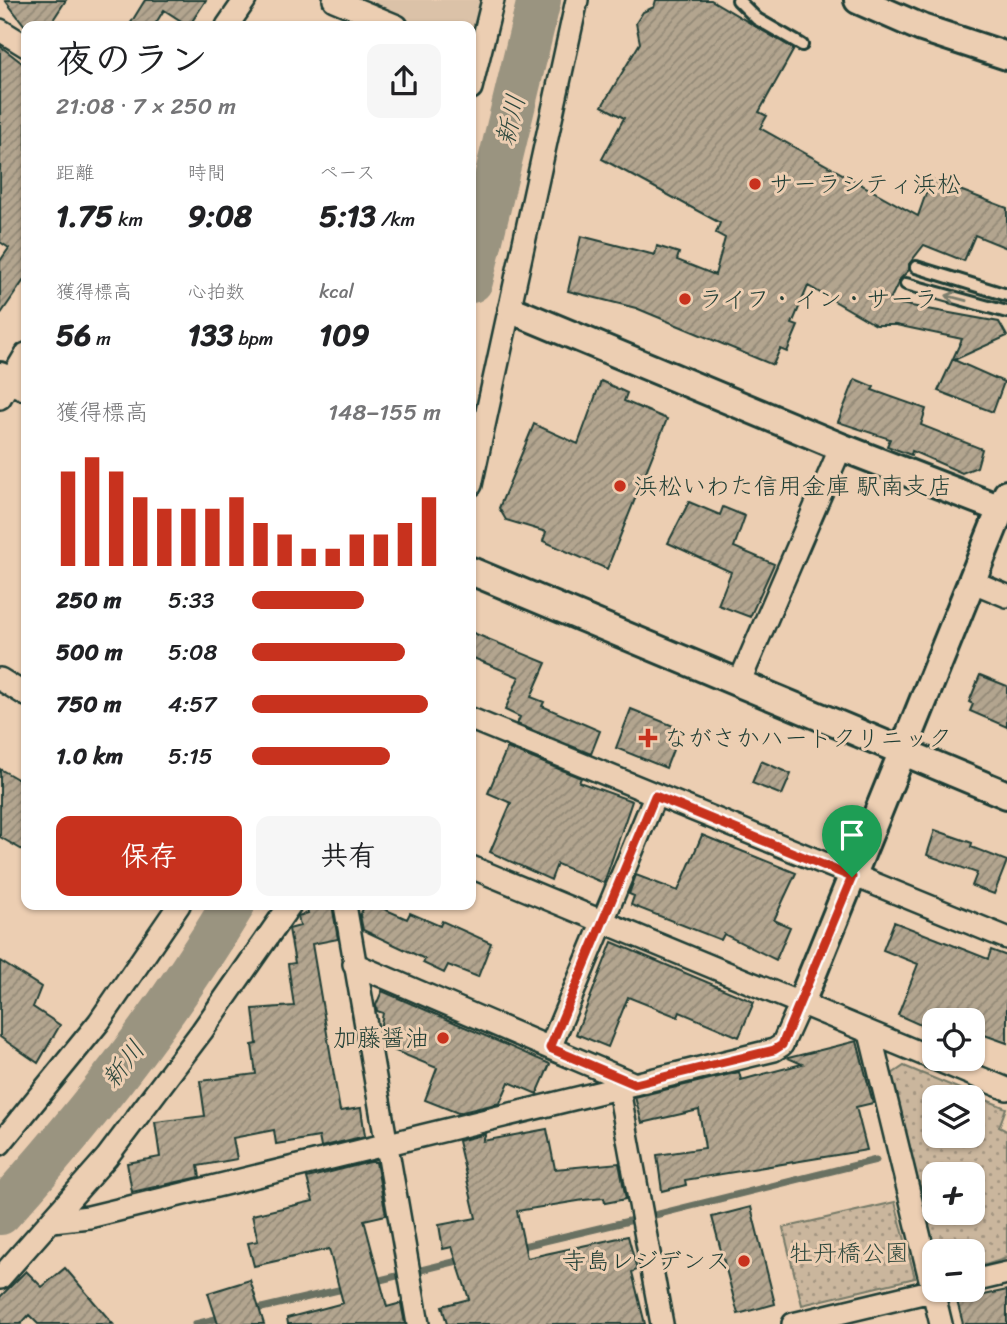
<!DOCTYPE html>
<html lang="ja">
<meta charset="utf-8">
<style>
body{margin:0;font-family:Sriracha,"Klee One",sans-serif;background:#f6f6f6;color:#202124;height:100vh;display:flex;flex-direction:column;font-size:26px;white-space:nowrap}
*{box-sizing:border-box;margin:0}
p{font-size:23px;color:#757577}
.icon{flex:none;width:38px;height:38px;fill:none;stroke:currentColor;stroke-width:2;stroke-linecap:round;stroke-linejoin:round}
.map{position:relative;flex:1;overflow:hidden}
.details{position:absolute;left:21px;top:21px;width:455px;height:889px;display:flex;flex-direction:column;background:#fff;border-radius:14px;box-shadow:0 2px 5px #0004}
.details>*{flex:none}
.buttons{position:absolute;left:922px;top:1008px;display:grid;gap:14px}
.buttons a{display:grid;place-items:center;width:63px;height:63px;border-radius:14px;background:#fff;box-shadow:0 2px 5px #0004;font-size:35px}
.pin{position:absolute;display:grid;place-items:center;width:60px;height:60px;color:#fff;margin:-72px -30px;border-radius:50% 50% 50% 0;rotate:-45deg;box-shadow:0 0 7px #0007}
.pin .icon{rotate:45deg}
.round{display:grid;place-items:center;flex:none;width:74px;height:74px;border-radius:14px;background:#f6f6f6}
.head{display:flex;align-items:center;justify-content:space-between;height:119px;padding:0 35px}
h1{font-size:38px;font-weight:700;line-height:52px}
.stats{display:grid;grid-template-columns:repeat(3,1fr);gap:10px;height:119px;padding:7px 35px}
.stats div{display:grid;align-content:center}
.stats b{font-size:30px;font-weight:700}
.stats small{font-size:19px;font-weight:400}
.stats p{font-size:19px}
.chart{height:196px;padding:14px 35px}
.chart p{display:flex;justify-content:space-between}
.chart svg{width:100%;height:126px;margin-top:7px;stroke:#c8321e;stroke-width:6}
.primary-button{display:flex;gap:14px;margin-top:auto;padding:14px 35px}
.primary-button a{flex:1;height:80px;border-radius:14px;background:#c8321e;color:#fff;font-size:28px;font-weight:700;line-height:80px;text-align:center}
.primary-button a+a{background:#f6f6f6;color:#202124}
ul{padding:0 35px;list-style:none;font-size:23px}
li{display:grid;grid-template-columns:112px 84px 1fr;align-items:center;height:52px}
li i{height:18px;border-radius:9px;background:#c8321e}
.map>svg:first-child{display:block}
.built{fill:#dbc2a8}
.green{fill:url(#green-dots);stroke:#747a68;stroke-width:2;fill-rule:evenodd}
.lines{fill:none;stroke-linecap:round;stroke-linejoin:round}
.stream{stroke:#697162;stroke-width:7}
.river{stroke:#9a9480;stroke-width:44}
.building{fill:url(#building-hatch);stroke:#1f3d34;stroke-width:2}
.service-casing{stroke:#1f3d34;stroke-width:16}
.minor-casing{stroke:#1f3d34;stroke-width:26}
.tertiary-casing{stroke:#1f3d34;stroke-width:32}
.service{stroke:#ecceb2;stroke-width:10}
.minor{stroke:#ecceb2;stroke-width:21}
.tertiary{stroke:#ecceb2;stroke-width:26}
.oneway{stroke:#7b7e6d}
.route-casing{stroke:#fff;stroke-width:14}
.route{stroke:#c8321e;stroke-width:9}
.poi-dot{fill:#c8321e;stroke:#ecceb2;stroke-width:2.5}
.labels{text-anchor:middle;dominant-baseline:central;stroke-width:6;stroke-linejoin:round;paint-order:stroke}
.poi-label{font-size:24px;fill:#1f3d34;stroke:#ecceb2;text-anchor:start}
.park-label{font-size:24px;fill:#30493e;stroke:#ecceb2}
.water-label{font-size:26px;font-style:italic;fill:#2b463c;stroke:#ecceb2}
</style>
<div class="map">
<svg width="1007" height="1324" viewBox="0 0 1007 1324">
<defs>
<pattern id="green-dots" width="8" height="8" patternUnits="userSpaceOnUse" patternTransform="scale(1.75)"><rect width="8" height="8" fill="#cab69d"/><path d="M2 2h.1M6 6h.1" fill="none" stroke="#a39581" stroke-width="1.8" stroke-linecap="round"/></pattern>
<pattern id="building-hatch" width="6" height="6" patternUnits="userSpaceOnUse" patternTransform="scale(1.75)"><rect width="6" height="6" fill="#b3a58f"/><path d="M-1 1l2-2M0 6l6-6M5 7l2-2" fill="none" stroke="#918876"/></pattern>
</defs>
<rect width="100%" height="100%" fill="#ecceb2"/>
<filter id="ink" filterUnits="userSpaceOnUse"><feTurbulence type="fractalNoise" baseFrequency=".0143" numOctaves="2"/><feDisplacementMap in="SourceGraphic" scale="14" xChannelSelector="R" yChannelSelector="G"/><feConvolveMatrix kernelMatrix="1 2 1 2 8 2 1 2 1" color-interpolation-filters="sRGB"/></filter>
<g filter="url(#ink)">
<path class="built" d="M354,0H485L477,32L471,35V26H416Z"/>
<path class="green" d="M904,1066L1006,1108L999,1127L1007,1131V1258L973,1269V1251H935L892,1074ZM934,1097H973V1136H934ZM934,1174H973V1213H934Z
M895,1202L915,1278L802,1305L783,1228Z"/>
<g class="lines">
<path class="stream" d="M655,1215L876,1160
M515,1248L633,1220
M372,1282L466,1259
M253,1310L347,1288
M195,1324L224,1317"/>
<path class="river" d="M471,281L539,0
M0,1213C87,1117 166,1016 233,905"/>
</g>
<path class="building" d="M5,0H66L49,26H25Z
M145,0H206L189,26L164,10L154,26H129Z
M656,0H711L794,49L759,112L767,116L760,128L918,216L931,179L1007,208V248L975,235L964,261L924,245L909,264V270L900,279L889,302L999,322L1007,336L954,360L1004,382L993,412L938,391L962,339L896,325H876L808,286L792,324L798,326L787,352L780,349L773,365L636,308L568,291L581,236L655,255L657,246L679,253L677,260L715,275L725,238L716,233L720,223L602,159L624,118L602,106L640,43L636,23L643,12L654,7Z
M0,46L26,66V277L0,315V261L9,248L0,242Z
M855,379L874,387L872,390L926,409L921,425L982,449L977,467L962,473L912,451L911,455L887,446L890,439L838,422Z
M601,381L627,393L624,401L667,419L607,569L543,541L546,532L506,520L499,508L534,424L578,444Z
M689,502L720,515L723,507L745,516L734,547L774,564L750,617L718,605L731,572L668,543Z
M471,632L546,663L531,697L544,702L542,706L600,731L591,754L517,724L520,717L505,710L519,677L471,657Z
M980,675L1007,686V727L970,711L973,704L969,702Z
M631,709L681,729L666,768L616,748Z
M507,748L581,778L579,782L632,801L604,883L557,864L551,880L490,852L511,803L488,793Z
M761,761L791,774L782,795L752,783Z
M0,769L26,784V852L0,837Z
M935,830L972,843L971,847L1007,861L994,894L972,886L977,873L927,855Z
M702,835L796,873L774,920L790,927L776,960L724,934L721,940L631,905L634,896L629,894L636,875L678,891Z
M306,905H332L338,939L312,944L340,1111L361,1108L365,1136L321,1147L319,1137L276,1144L274,1130L233,1138L237,1159L198,1166L200,1177L132,1192L127,1163L160,1157L155,1122L205,1116L200,1081L256,1074L252,1045L257,1044L253,1009L294,1006L288,964L295,963L289,929L300,926L298,916L308,913Z
M365,905H375L407,919L410,913L440,926L442,921L491,943L478,977L448,965L444,973L423,963L425,959L363,930L360,915Z
M894,922L988,959L991,950L1007,956V1043L973,1031V1020H934V1031L898,1015L918,964L883,950Z
M612,942L754,1002L739,1037L680,1012L678,1017L628,997L608,1047L576,1034Z
M0,961L41,987L33,1007L60,1025L38,1063L0,1037Z
M382,991L550,1064L537,1094L509,1082L500,1103L458,1113L425,1100L437,1068L388,1048L394,1035L380,1029L383,1013L377,1011L376,1005Z
M857,1041L873,1103L856,1107L867,1150L685,1180L686,1185L662,1191L657,1155L705,1148L699,1110L642,1123L635,1097L739,1072L741,1080L802,1064L788,1058Z
M547,1129L555,1169L619,1163L626,1199L605,1203L604,1198L584,1200L517,1211L527,1258L628,1236L637,1270L632,1272L645,1324H447L442,1306L469,1299L452,1247L443,1249L439,1225L476,1218L458,1141L486,1134L483,1141Z
M370,1162H376L386,1215L364,1220L387,1307L401,1303L405,1324H288L287,1318L343,1303L329,1249L254,1266L248,1243L258,1241L252,1215L313,1201L307,1178Z
M751,1207L775,1304L738,1314L712,1217Z
M65,1268L113,1324H38L29,1315L21,1324H0V1297L26,1271L42,1287Z
M250,1280L264,1324H218L208,1293Z
M1007,1290V1324H963L957,1301Z"/>
<g class="lines">
<defs>
<path id="service" d="M738,0L757,19L802,45
M916,267L1007,295
M906,284L1007,312"/>
<path id="minor" d="M334,0L397,26
M227,26L245,0
M0,30L26,46
M471,88L493,0
M0,398L26,354
M471,485L577,0
M971,581L1007,596
M0,679L26,695
M739,683L841,447
M471,719L1007,938
M471,867L1007,1089
M345,905L418,1324
M354,964L550,1048L655,796
M870,1033L941,1324
M550,1048L635,1084
M619,1090L662,1324
M0,1144L99,1022L179,905
M52,1221L89,1217L774,1050L782,1045L800,1005
M0,1278L107,1157L202,1031L290,905
M973,1281L1007,1273
M793,1324L935,1290"/>
<path id="tertiary" d="M858,0L922,28L1007,56
M512,310L841,447L1001,509
M0,376L26,387
M471,571L1007,795
M800,1005L1007,494"/>
</defs>
<use href="#service" class="service-casing"/>
<use href="#minor" class="minor-casing"/>
<use href="#tertiary" class="tertiary-casing"/>
<use href="#service" class="service"/>
<use href="#minor" class="minor"/>
<use href="#tertiary" class="tertiary"/>
</g>
<defs><path id="oneway-shaft" d="M-6 0H5M1.5-3L5.5 0L1.5 3" fill="none" stroke-width="1.6" stroke-linecap="round" stroke-linejoin="round" transform="scale(1.75)"/></defs>
<use class="oneway" href="#oneway-shaft" transform="translate(956 298) rotate(-165)"/>
</g>
<g class="lines" filter="url(#ink)">
<defs>
<path id="route" d="M655,796L852,877L782,1045L774,1050L635,1084L550,1048Z"/>
</defs>
<use href="#route" class="route-casing"/>
<use href="#route" class="route"/>
</g>
<g class="poi-dot">
<circle cx="755" cy="184" r="7"/>
<circle cx="685" cy="299" r="7"/>
<circle cx="620" cy="486" r="7"/>
<path d="M644.5 727.5h7v7h7v7h-7v7h-7v-7h-7v-7h7z"/>
<circle cx="443" cy="1038" r="7"/>
<circle cx="744" cy="1261" r="7"/>
</g>
<g class="labels">
<g class="poi-label">
<text x="769" y="184">サーラシティ浜松</text>
<text x="699" y="299">ライフ・イン・サーラ</text>
<text x="634" y="486">浜松いわた信用金庫 駅南支店</text>
<text x="664" y="738">ながさかハートクリニック</text>
<text x="429" y="1038" text-anchor="end">加藤醤油</text>
<text x="730" y="1261" text-anchor="end">寺島レジデンス</text>
</g>
<g class="park-label">
<text x="849" y="1253">牡丹橋公園</text>
</g>
<g class="water-label">
<text transform="translate(510 120) rotate(-76)">新川</text>
<text transform="translate(123 1064) rotate(-52)">新川</text>
</g>
</g>
</svg>
<div class="buttons">
<a><svg class="icon" aria-label="locate" viewBox="0 0 24 24"><circle cx="12" cy="12" r="6"/><path d="M12 2v4M12 18v4M2 12h4M18 12h4"/></svg></a>
<a><svg class="icon" aria-label="layers" viewBox="0 0 24 24"><path d="M12 4l9 5-9 5-9-5zM3 14l9 5 9-5"/></svg></a>
<a>+</a>
<a>−</a>
</div>
<div class="pin" style="left:852px;top:877px;background:#1e9e55"><svg class="icon" aria-label="arrive" viewBox="0 0 24 24"><path d="M6 21V4h12l-3 4 3 4H6"/></svg></div>
<section class="details">
<div class="head"><div><h1>夜のラン</h1><p>21:08 · 7 × 250 m</p></div><a class="round"><svg class="icon" aria-label="share" viewBox="0 0 24 24"><path d="M12 15V3M7 8l5-5 5 5M5 13v7h14v-7"/></svg></a></div>
<div class="stats">
<div><p>距離</p><b>1.75<small> km</small></b></div>
<div><p>時間</p><b>9:08</b></div>
<div><p>ペース</p><b>5:13<small> /km</small></b></div>
</div>
<div class="stats">
<div><p>獲得標高</p><b>56<small> m</small></b></div>
<div><p>心拍数</p><b>133<small> bpm</small></b></div>
<div><p>kcal</p><b>109</b></div>
</div>
<div class="chart"><p><span>獲得標高</span>148–155 m</p>
<svg viewBox="0 0 160 44" preserveAspectRatio="none"><path d="M5 44V11M15 44V6M25 44V11M35 44V20M45 44V24M55 44V24M65 44V24M75 44V20M85 44V29M95 44V33M105 44V38M115 44V38M125 44V33M135 44V33M145 44V29M155 44V20"/></svg>
</div>
<ul>
<li><b>250 m</b>5:33<i style="width:59%"></i></li>
<li><b>500 m</b>5:08<i style="width:81%"></i></li>
<li><b>750 m</b>4:57<i style="width:93%"></i></li>
<li><b>1.0 km</b>5:15<i style="width:73%"></i></li>
</ul>
<div class="primary-button"><a>保存</a><a>共有</a></div>
</section>
</div>
